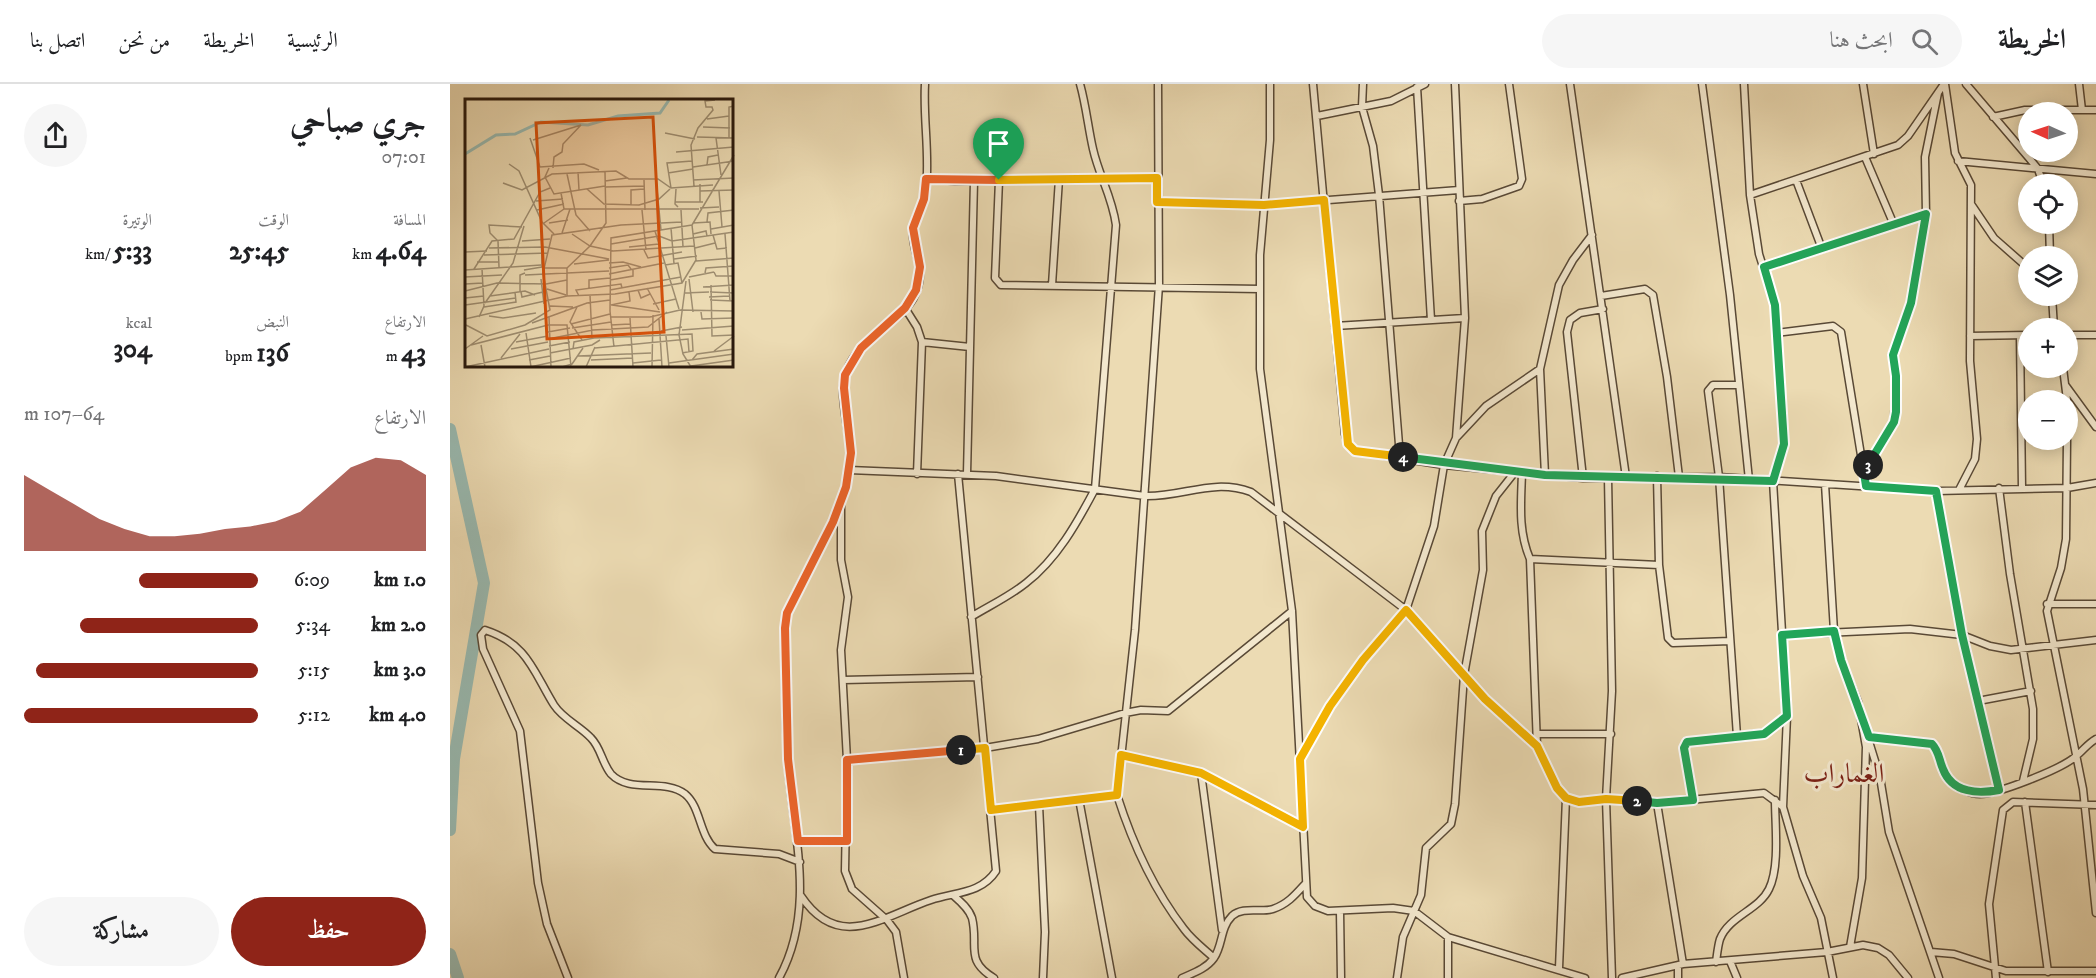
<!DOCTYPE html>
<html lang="ar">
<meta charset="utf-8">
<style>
body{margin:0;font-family:"IM FELL DW Pica",Amiri,serif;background:#f6f6f6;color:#202124;direction:rtl;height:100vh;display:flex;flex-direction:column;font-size:22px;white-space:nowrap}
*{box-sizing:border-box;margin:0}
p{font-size:20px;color:#757577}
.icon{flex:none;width:33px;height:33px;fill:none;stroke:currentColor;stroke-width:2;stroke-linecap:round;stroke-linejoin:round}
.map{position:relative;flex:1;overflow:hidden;direction:ltr}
.sheet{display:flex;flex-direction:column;background:#fff;width:450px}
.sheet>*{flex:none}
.needle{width:39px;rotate:273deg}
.controls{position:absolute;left:1568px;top:18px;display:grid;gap:12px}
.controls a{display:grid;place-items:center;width:60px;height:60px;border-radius:50%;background:#fff;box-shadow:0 3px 15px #0003;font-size:30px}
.pin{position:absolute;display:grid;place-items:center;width:51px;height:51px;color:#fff;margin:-62px -26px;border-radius:50% 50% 50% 0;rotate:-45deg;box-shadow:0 0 6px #0007}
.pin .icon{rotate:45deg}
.km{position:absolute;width:30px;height:30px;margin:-15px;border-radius:50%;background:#222;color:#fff;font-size:16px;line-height:30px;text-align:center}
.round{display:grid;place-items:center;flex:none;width:63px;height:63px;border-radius:32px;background:#f6f6f6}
.overview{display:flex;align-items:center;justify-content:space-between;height:102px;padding:0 24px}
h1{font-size:33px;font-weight:700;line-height:45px}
.stats{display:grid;grid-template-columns:repeat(3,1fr);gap:9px;height:102px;padding:6px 24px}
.stats div{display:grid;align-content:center}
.stats b{font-size:26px;font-weight:700}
.stats small{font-size:16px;font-weight:400}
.stats p{font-size:16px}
.chart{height:168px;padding:12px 24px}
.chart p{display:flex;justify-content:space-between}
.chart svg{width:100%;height:108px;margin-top:6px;fill:#8f2418;opacity:.7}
.action{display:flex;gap:12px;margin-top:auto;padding:12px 24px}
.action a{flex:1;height:69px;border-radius:36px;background:#8f2418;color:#fff;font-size:24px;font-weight:700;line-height:69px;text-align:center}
.action a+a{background:#f6f6f6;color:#202124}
ul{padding:0 24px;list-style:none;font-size:20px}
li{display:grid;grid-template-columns:96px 72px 1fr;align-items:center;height:45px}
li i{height:15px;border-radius:8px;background:#8f2418}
header{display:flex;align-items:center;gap:36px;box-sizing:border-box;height:84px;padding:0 30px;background:#fff;border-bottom:2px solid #e0e0e0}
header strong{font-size:28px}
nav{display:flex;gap:33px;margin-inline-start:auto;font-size:21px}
.search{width:420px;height:54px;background:#f6f6f6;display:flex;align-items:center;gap:15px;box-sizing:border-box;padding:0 21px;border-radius:33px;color:#757577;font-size:22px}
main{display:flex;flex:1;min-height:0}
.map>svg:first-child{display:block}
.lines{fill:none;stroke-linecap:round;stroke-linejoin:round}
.river{stroke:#99bab1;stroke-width:12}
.street-casing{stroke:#594936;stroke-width:9}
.street{stroke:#f3e8ce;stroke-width:6}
.split-1-casing{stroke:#fff;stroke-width:12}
.split-2-casing{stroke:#fff;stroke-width:12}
.split-3-casing{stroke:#fff;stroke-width:12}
.split-4-casing{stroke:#fff;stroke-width:12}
.split-5-casing{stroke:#fff;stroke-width:12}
.split-1{stroke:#f0652b;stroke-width:8}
.split-2{stroke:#f5b400;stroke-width:8}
.split-3{stroke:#22a559;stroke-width:8}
.split-4{stroke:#22a559;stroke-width:8}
.split-5{stroke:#f5b400;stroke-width:8}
.labels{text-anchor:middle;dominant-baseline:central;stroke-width:6;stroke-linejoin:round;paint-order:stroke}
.quarter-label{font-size:27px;fill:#7a1f14;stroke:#f3e8ce}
.inset-river{fill:none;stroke:#99bab1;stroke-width:3}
.inset-road{fill:none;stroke:#9e8d70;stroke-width:1.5}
.view{fill:#d5520c;fill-opacity:0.15;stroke:#d5520c;stroke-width:3}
.inset-edge{fill:none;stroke:#28180c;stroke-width:3}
</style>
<header>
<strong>الخريطة</strong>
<div class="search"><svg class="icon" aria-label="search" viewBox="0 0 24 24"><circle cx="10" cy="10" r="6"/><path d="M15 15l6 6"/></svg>ابحث هنا</div>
<nav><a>الرئيسية</a><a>الخريطة</a><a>من نحن</a><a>اتصل بنا</a></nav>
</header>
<main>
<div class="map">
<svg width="1646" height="894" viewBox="0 0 1646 894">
<rect width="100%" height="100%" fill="#ecdbb3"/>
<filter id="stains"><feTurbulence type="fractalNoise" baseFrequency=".00333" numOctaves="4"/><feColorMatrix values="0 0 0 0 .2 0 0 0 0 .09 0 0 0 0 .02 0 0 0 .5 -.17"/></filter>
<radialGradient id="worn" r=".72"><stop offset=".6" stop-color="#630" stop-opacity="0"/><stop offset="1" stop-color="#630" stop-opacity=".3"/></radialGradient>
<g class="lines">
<path class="river" d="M0,345L34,499L4,675L0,746
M0,870L8,894"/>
<defs>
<path id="street" d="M820,0V56L810,171V285L842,527L857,813L865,822L878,827L943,824L964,827L998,853L1135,894
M863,0L895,350L898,360L905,367L994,381L1133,394L1269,393L1486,407L1617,404L1646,399
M913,0L912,23L923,62L929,111L950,373
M1120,0L1176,393
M1252,0L1280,211L1299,396
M1294,0L1300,111L1309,170L1325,221L1334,360L1323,397L1337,632L1333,723L1353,792L1371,834L1383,894
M1413,0L1424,70
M1495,0L1505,69L1521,101L1520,277L1527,355L1525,375L1509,406
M1516,0L1579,74L1588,85L1593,100
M1629,0L1632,26
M967,3L981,236
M867,32L941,17L975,0
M1543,33L1575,26H1646
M1415,73L1444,141
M1508,77L1646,90
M476,95L505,97L707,94
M549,96L545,194L551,201L810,205
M1300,111L1448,61L1458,52L1494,0
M1009,117L1032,115L1069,102L1072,95L1059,0
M707,118L814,121L1009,106
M1521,120L1544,154L1578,184
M1599,140L1600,172
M1372,165L1476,130
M1314,183L1372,165L1346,96
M602,201L609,95
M1151,212L1195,205L1203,211L1217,293L1229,393
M1602,212L1604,244
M455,224L467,243L472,258L467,390
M885,242L1015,234
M1326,249L1383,242L1391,248L1416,402
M1617,251H1646
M1520,252L1578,251
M1570,252L1572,404
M472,258L520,263
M1613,284L1617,316
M1090,285L1095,391
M1289,301H1263L1258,307L1269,393L1287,652L1314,649L1337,632
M1616,302L1646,343
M1007,353L1036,322L1090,285L1109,201L1123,176L1142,151
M1617,356L1616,455L1611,484L1597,527L1633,705L1646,829
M399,386L546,392L695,412C734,413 762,394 801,408L956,526L1035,615L1087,662L1107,704L1116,714L1129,718L1156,715L1207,719L1314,709L1333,723
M1072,389C1071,419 1068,447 1080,475L1087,662
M1414,389L1444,337L1446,292L1442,271L1461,219L1476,130L1475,73L1488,9
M517,390L524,97
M1207,392L1209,481L1218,554L1223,559L1280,557
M1133,394L1117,248L1120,236L1130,229L1153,225
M1158,394L1162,607L1156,715L1162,894
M1375,400L1384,547L1391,576L1408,618L1416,663L1412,794L1400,863
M1549,404L1560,490L1583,625V655L1573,697
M1486,407L1512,551L1549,706
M391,422V476L398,513L391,566L397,676L395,787L402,805L437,836L446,848L454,894
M1080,475L1209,481
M1597,520H1646
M521,533C539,522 560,512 576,499C607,475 627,439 645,405L666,141C662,112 649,92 643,65C638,43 636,21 630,0
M1332,551L1460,545L1512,551L1540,562L1561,566L1646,556
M393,596L528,593
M1528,617L1581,607
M1087,650H1161
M1417,651L1430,693L1439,748L1489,894
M1419,653L1482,660C1492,670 1489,687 1500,697C1507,704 1520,710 1530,710C1548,710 1611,685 1625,673C1633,667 1637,660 1646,655
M671,671L751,689L853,743
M851,673L880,622L913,576L956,526L984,442L994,381L1006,354L1015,234L1005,0
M397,676L535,664L588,655L675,629L691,626L718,627L842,527
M751,689L772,846
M667,711C682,758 703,805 734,845C742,856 754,865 764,874
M629,715L662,894
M1243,716L1234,664L1237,658L1287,652
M1575,718L1598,888
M1207,719L1233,880
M589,721L595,848L593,894
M541,726L667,711L685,546L709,201L708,0
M348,757H397
M351,812C389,869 433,832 481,816C505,808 531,810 546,787L508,390
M504,812C511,818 519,825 522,834C529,862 514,876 544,894
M890,827L891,894
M998,853V894
M1481,868L1504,870L1556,887H1646
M1280,877L1287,894
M1266,878C1267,871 1268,861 1270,855C1279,832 1309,826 1319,805C1330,783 1325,740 1325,716
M1109,884L1116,714
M118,894L97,840L88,799L70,647L33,565L31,551L35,546C78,560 83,587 104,621C113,635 130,642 141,654C151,664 152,679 161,690C180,710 214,694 235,710C251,723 249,751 265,765L329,770L350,778
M329,894C366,826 344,754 338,682C335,636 335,589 335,544L337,529C356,482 390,439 399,388C405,356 386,316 396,288C410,251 447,242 463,215C480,184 460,169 463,144C465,130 474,119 476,105C480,71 473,35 475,0
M732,894C743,889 756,885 764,874C773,861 770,844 782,832C793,822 811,829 823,825C838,820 846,810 856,799
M947,894L953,853L971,811L976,764L1001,740L1005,720L1014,591L1033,486L1032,447L1046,412L1065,388
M1172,894L1233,880L1377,868L1413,861L1428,864L1439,871L1458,894
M1228,894V881
M1546,894L1539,820L1553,726L1563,718L1646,721"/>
</defs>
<use href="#street" class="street-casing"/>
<use href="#street" class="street"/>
</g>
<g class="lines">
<defs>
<path id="split-1" d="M511,666L397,676V757H348L338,675L335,544L337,529L383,438L396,403L401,369L394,304L395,291L411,264L455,224L466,206L470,183L463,144L474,115L476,95L549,96"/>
<path id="split-2" d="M511,666L535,664L541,726L667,711L671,671L751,689L853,743L850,675L880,622L913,576L956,526L1035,615L1087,662L1107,704L1116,714L1129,718L1156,715L1187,717"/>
<path id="split-3" d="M1187,717L1207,719L1243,716L1234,664L1237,658L1314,650L1337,632L1332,551L1384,547L1391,576L1419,653L1482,660C1489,667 1489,676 1493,685C1502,709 1528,710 1549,706L1512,551L1486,407L1416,402L1414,389L1418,381"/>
<path id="split-4" d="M953,373L1095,391L1323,397L1334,360L1325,221L1314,183L1476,130L1461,219L1443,271L1446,292V328L1444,338L1418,381"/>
<path id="split-5" d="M549,96L707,94V118L814,121L874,116L898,360L905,367L953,373"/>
</defs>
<use href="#split-1" class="split-1-casing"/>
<use href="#split-2" class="split-2-casing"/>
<use href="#split-3" class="split-3-casing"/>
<use href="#split-4" class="split-4-casing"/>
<use href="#split-5" class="split-5-casing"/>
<use href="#split-1" class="split-1"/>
<use href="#split-2" class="split-2"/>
<use href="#split-3" class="split-3"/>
<use href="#split-4" class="split-4"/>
<use href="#split-5" class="split-5"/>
</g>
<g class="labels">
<g class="quarter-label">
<text x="1394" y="690">الغماراب</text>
</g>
</g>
<g transform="translate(15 15)">
<rect width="268" height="268" fill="#ecdbb3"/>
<path class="inset-river" d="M0,55L31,36L50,35L76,23L123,26L153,17L195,14L204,1"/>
<path class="inset-road" d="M242,20L264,17M238,28L265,29M200,34L230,40M232,38L269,39M65,39L75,68L119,65L134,71M251,39L256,76M264,39V8L269,7M68,41L116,26M211,53L269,48M44,65L54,72L77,123L89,135M242,66L243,58L253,56M228,68L269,62M84,69L80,78L89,95L140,87M88,69L89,58L97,53L98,45L116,26M113,73L114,91M203,74L228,70M102,75L111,116L125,132M191,80L196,131M179,81L180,111M228,81L269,79M140,82L162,79M38,84L57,91L87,75L151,72L164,80H193L206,89L248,86M235,85V103M229,87L226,46L233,29L248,11L247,8H241L240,2L250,1M140,88L179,87M206,89L202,64L227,62M122,90L139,105L174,106L194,100L205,90M211,90L210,105L213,108M235,92L269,91M254,92L257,128M96,94L99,110H234M71,102L98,100M210,103H238M166,106V91L179,90M235,109L254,108M72,111L99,105M177,111L181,151M216,111L218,148M76,121L77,168M242,123L243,114L269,111M79,124L99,110M84,124L103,121M228,124L245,123L246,135M206,129L209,165M246,130L269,126M190,132L214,210M97,134L105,110M107,135L125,147L148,152L229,147M228,135L241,132L242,137M260,135L265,202M248,136L252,150L262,149M57,142L85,140M146,145L194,137L207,142L269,133M164,148L194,145M24,149L80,148L144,160M230,149L250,144M179,151L183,159L217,153M0,153L22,152M19,156L83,154M209,160L232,157M231,162L269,159M12,163H33M144,164L158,163L176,168M109,165L144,161M200,166L213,164L217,184M34,168L33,142L25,134L24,126L57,128M80,169H102M144,169L163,166L166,170M9,170L27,142L49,140L75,93L85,89M0,171L76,166M59,171L77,168M249,173L251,177H269M240,174L241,169L269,167M144,175L199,164M60,176L144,172M0,178L37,176M224,178L249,173M76,180L79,205M224,180L228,213M145,181L168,177V170M221,182L214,236L218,255L226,268M0,185L18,184M81,185L102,181M246,186L247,237L269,236M238,188L269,186M124,189V181L145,179M182,189L194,211M82,190L101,196M145,191L216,178M173,191L176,199L185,195M0,192L32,184L81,185M55,193V176L60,174M56,193L57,198L82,192M245,193L269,194M219,194L244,193M125,196L127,240M25,197L60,192L70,196M102,197V169L125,147L141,124L140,73M114,197L111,191L156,185L157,189M244,198L264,197M0,199L19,197M245,201L269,202M20,204L48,164L59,127M188,205L211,200M0,206L51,199M146,206L165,202L164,193M147,206L195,213M85,207L108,208M19,208L51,203L50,193M112,208L105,223L117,241M236,213L237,220L269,219M24,217L38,219L71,214M14,218L19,207L17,170M84,218L86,268M145,218H185L215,211L269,212M165,219L168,268M0,220L102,197L150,195L217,184L231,161L227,126L269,56M194,220L197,268M67,224L122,204L145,201M106,225L145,215M1,226L22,237L60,226M60,226L85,211L78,174L87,136L156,126L217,123M146,226L165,225M107,229L146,223M217,231L269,227M196,232L217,228M83,233L105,229M61,234L66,268M201,237L204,268M83,240L128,231L183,228L202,213M51,243L83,237M6,246L83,226H102L106,268M16,246L20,268M84,247L105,243M149,248L145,212L146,139L227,126M130,249L223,240L224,253M0,250L18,237M46,250L83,243M108,250L109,243L129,239L227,235L228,252L217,254M249,252L269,237M85,254L127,246L135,241M113,257L186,254M36,259L55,235M64,261L85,257M126,261L168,259M227,261L232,255L269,250M168,264L196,261M204,264L269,255M226,267L269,261M0,268L84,250M65,268L106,259M97,268L107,265L118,249M121,268L130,248M187,268L188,216"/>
<path class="view" d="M188,18L199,233L82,240L71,24Z"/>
<rect width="268" height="268" class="inset-edge"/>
</g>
<rect width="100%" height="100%" filter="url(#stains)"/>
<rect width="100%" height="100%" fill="url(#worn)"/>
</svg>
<div class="controls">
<a><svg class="needle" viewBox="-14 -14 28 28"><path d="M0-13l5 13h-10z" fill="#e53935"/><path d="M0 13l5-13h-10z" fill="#757577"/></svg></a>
<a><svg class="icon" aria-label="locate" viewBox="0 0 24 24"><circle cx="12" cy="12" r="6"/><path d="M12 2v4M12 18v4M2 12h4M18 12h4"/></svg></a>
<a><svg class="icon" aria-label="layers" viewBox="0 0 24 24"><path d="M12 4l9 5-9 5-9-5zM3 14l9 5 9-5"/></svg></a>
<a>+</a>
<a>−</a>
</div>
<div class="pin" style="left:549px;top:96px;background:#1e9e55"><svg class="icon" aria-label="arrive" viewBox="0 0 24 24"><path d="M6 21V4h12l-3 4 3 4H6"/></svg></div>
<b class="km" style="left:511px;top:666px">1</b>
<b class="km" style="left:1187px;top:717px">2</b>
<b class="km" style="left:1418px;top:381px">3</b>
<b class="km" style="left:953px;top:373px">4</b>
</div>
<section class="sheet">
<div class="overview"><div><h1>جري صباحي</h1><p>07:01</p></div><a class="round"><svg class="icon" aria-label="share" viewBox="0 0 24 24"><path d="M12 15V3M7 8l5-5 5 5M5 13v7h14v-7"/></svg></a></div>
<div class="stats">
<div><p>المسافة</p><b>4.64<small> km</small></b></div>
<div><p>الوقت</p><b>25:45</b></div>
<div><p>الوتيرة</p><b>5:33<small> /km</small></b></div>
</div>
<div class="stats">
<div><p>الارتفاع</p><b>43<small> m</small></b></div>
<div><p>النبض</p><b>136<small> bpm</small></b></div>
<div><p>kcal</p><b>304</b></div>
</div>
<div class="chart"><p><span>الارتفاع</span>64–107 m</p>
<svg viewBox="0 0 160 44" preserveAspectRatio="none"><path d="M0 44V13L10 19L20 25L30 31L40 35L50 38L60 38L70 37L80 35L90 34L100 32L110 28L120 19L130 10L140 6L150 7L160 13V44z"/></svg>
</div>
<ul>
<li><b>1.0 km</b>6:09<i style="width:51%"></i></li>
<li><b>2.0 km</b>5:34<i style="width:76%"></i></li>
<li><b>3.0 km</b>5:15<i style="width:95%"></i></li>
<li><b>4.0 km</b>5:12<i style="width:100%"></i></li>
</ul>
<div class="action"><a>حفظ</a><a>مشاركة</a></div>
</section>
</main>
